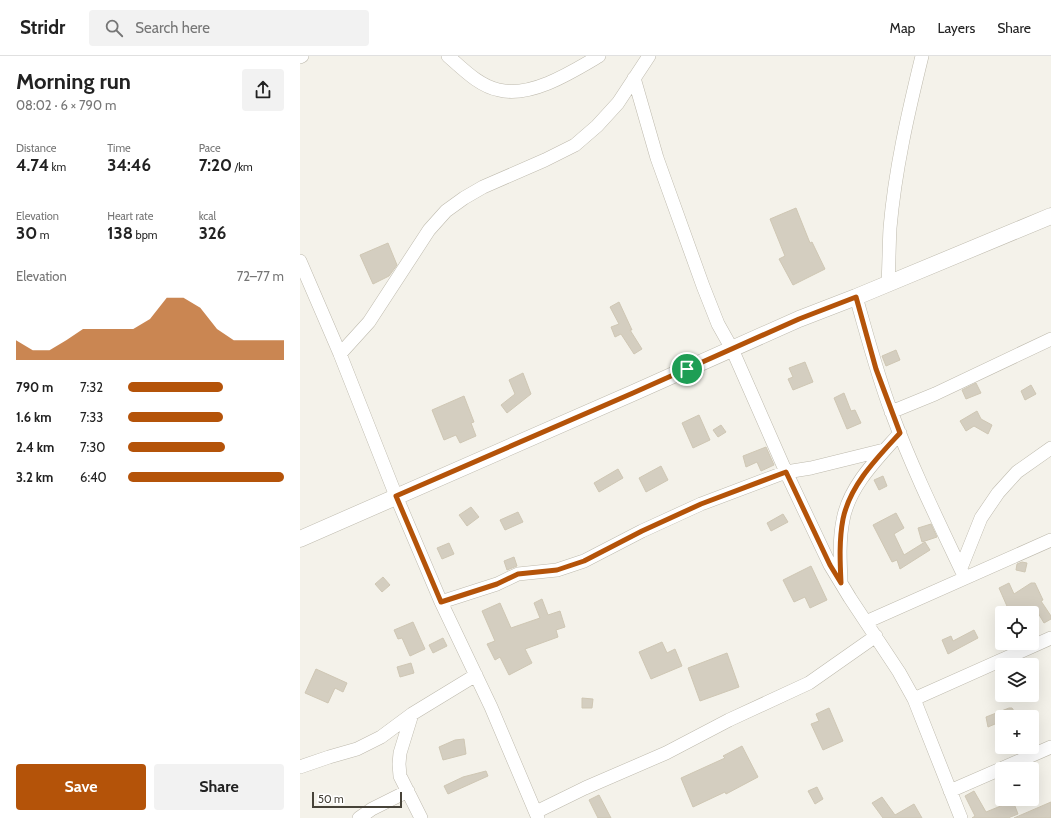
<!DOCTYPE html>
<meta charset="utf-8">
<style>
body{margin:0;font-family:Cabin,sans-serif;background:#f2f2f2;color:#222;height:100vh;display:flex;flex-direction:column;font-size:15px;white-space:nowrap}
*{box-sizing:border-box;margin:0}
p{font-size:13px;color:#767676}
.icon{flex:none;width:22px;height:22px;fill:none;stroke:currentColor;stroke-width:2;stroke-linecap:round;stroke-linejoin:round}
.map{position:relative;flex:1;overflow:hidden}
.details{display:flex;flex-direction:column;background:#fff;width:300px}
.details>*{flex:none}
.buttons{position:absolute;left:695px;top:550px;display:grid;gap:8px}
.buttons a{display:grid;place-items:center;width:44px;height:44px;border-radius:4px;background:#fff;box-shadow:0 4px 16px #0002;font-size:20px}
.scale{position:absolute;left:12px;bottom:10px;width:90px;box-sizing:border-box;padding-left:4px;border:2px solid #474339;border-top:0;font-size:11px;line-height:14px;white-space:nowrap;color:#474339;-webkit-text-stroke:3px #fff;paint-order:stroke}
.pin{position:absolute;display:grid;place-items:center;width:34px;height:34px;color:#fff;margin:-17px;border:2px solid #fff;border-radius:50%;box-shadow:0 1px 4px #0007}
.round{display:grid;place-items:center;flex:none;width:42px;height:42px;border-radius:4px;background:#f2f2f2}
.overview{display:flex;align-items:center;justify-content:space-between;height:68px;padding:0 16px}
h1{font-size:22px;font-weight:700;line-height:30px}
.stats{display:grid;grid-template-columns:repeat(3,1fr);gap:6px;height:68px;padding:4px 16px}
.stats div{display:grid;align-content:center}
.stats b{font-size:17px;font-weight:700}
.stats small{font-size:11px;font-weight:400}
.stats p{font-size:11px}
.chart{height:112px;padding:8px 16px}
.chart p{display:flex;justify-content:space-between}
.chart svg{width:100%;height:72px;margin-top:4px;fill:#b45309;opacity:.7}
.action{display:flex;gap:8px;margin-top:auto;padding:8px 16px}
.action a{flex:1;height:46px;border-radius:4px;background:#b45309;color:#fff;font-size:16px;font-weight:700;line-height:46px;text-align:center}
.action a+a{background:#f2f2f2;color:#222}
ul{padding:0 16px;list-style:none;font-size:13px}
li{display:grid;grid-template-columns:64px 48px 1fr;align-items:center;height:30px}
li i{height:10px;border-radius:5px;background:#b45309}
header{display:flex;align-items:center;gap:24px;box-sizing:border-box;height:56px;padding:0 20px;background:#fff;border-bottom:1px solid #e0e0e0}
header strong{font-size:19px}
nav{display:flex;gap:22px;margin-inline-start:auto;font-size:14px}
.search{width:280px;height:36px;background:#f2f2f2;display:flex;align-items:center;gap:10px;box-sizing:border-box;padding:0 14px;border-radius:4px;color:#767676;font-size:15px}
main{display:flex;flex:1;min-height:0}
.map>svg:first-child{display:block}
.building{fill:#d4cec0;stroke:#cfc7b4}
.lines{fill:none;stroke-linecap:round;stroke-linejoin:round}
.minor-casing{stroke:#bebaad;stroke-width:14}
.tertiary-casing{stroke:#bebaad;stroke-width:17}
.minor{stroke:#fff;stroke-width:13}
.tertiary{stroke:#fff;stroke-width:16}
.route-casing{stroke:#fff;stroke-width:8}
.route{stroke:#b45309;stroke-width:5}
</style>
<header>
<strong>Stridr</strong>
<div class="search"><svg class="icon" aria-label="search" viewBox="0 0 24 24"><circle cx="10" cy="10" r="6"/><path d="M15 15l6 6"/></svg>Search here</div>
<nav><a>Map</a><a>Layers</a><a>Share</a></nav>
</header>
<main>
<section class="details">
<div class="overview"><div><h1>Morning run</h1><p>08:02 · 6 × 790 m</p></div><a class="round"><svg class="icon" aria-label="share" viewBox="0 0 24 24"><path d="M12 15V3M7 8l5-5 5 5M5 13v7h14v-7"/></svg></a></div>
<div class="stats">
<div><p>Distance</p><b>4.74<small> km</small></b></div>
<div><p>Time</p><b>34:46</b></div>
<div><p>Pace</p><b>7:20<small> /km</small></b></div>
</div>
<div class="stats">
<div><p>Elevation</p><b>30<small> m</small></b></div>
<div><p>Heart rate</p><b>138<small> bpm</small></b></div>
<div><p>kcal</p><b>326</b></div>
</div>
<div class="chart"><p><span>Elevation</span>72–77 m</p>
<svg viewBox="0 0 160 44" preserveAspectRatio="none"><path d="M0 44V32L10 38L20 38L30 32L40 25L50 25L60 25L70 25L80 19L90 6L100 6L110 12L120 25L130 32L140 32L150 32L160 32V44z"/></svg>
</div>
<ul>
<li><b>790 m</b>7:32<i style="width:61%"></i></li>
<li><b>1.6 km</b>7:33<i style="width:61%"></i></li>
<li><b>2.4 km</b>7:30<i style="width:62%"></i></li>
<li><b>3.2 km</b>6:40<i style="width:100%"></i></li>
</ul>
<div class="action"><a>Save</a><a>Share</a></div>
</section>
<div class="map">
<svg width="751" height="762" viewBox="0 0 751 762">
<rect width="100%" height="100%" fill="#f4f2ea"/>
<path class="building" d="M496,152L510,187L512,186L525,213L493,229L479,203L485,200L470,163Z
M88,187L97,209L89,220L73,228L60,199Z
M319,246L332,274H330L342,293L334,298L321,278L315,281L311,271L319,268L310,251Z
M596,294L600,304L586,310L582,300Z
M505,306L513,326L493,334L488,323L493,321L489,312Z
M223,317L231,338L207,357L201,349L215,338L209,324Z
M676,327L681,337L666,343L662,334Z
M731,329L736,338L725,344L721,335Z
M544,337L551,355L555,354L561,367L547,373L534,342Z
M164,340L174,366L171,367L176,380L160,387L156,379L144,384L132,354Z
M677,355L681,363L692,369L688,378L674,370L666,375L660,365Z
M399,359L410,384L393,392L382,367Z
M421,369L426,376L418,381L413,374Z
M466,391L474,409L461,415L457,406L446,411L443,400Z
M361,410L368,424L346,436L339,422Z
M318,413L323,422L299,436L294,427Z
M583,420L587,430L579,434L574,424Z
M171,451L179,461L167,470L159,459Z
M218,456L223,466L205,474L200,464Z
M596,457L604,472L594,478L604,499L625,486L630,494L600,513L597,504L592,506L573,469Z
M483,458L488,466L471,475L467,467Z
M631,468L637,481L622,486L618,472Z
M149,487L154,498L142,503L137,492Z
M214,501L217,510L207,514L204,505Z
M722,506L727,507L725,516L716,514L717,508Z
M511,510L527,544L510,552L505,541L494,546L483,524Z
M83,521L90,529L82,536L75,528Z
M709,527L714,538L731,527H735L743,544L741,545L751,560V563L744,567L738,557H710L699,532Z
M242,543L248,559L260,555L265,571L256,574L258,581L225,593L232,607L209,619L200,601L195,604L187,588L195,585L182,555L200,547L211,572L240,562L234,547Z
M113,566L125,593L110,600L102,582L98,583L94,574Z
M674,574L678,582L648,598L642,584L651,580L653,585Z
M143,582L147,590L133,597L129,589Z
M362,586L367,597L375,593L382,610L351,623L339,596Z
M427,597L439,631L400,645L388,612Z
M111,607L114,617L100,621L97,611Z
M16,613L47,627L43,636L35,632L28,647L5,637Z
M282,642L293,643L292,652H282Z
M529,652L543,685L523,694L511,668L519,665L516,658Z
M709,652H712L718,661H702V665L688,671L686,661Z
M164,683L166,698L143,704L139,691L155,684Z
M442,690L458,721L426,738L425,736L393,751L381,722L425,702L423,700Z
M186,715L188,720L148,738L144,730L163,721Z
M517,731L523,743L515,748L508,735Z
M674,735L686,756L713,745L718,758L708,762H672L675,760L665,740Z
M299,739L311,762H298L289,744Z
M582,741L595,759L614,748L622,762H583L572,747Z
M751,746V762H714Z"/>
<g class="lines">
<defs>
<path id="minor" d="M148,0C163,13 179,30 199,34C231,42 272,16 299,0
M0,1L2,0
M334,22L357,102L403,230L418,268L432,293L486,416L530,509L550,542L599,616L614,643L661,762
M0,205L40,298L96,440L141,546L191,651L238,762
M588,228C589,209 589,191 590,172C595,114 608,57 622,0
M556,241C567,279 577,318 591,355C612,412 639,467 665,522
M40,298L69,266L129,174L146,155L164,142L183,131L245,104L275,89L297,70L318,47L349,0
M591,356L635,338L751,283
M661,512L681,462L698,437L717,416L751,392
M541,525C540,504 539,484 543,464C549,430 578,402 600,377
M141,546L197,528L218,518L257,514L284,505L342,475L401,448L486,416L511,412L584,394
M566,566L751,484
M614,643L751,582
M112,658L100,697L99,708L100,720L121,762
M0,711L29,701L57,693L81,681L112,658L176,619
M650,735L751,691
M236,756L285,732L366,697L429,664L509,627L576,580
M59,762L72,753L108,735"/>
<path id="tertiary" d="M0,483L333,337L499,263L556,241L751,160"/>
</defs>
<use href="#minor" class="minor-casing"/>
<use href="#tertiary" class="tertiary-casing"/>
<use href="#minor" class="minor"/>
<use href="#tertiary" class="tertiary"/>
</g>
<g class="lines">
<defs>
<path id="route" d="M556,241L576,313L600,377C577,402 550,429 543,463C539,484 540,506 541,527L530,509L486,416L401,448L342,475L284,505L257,514L218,518L197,528L141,546L96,440L333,337L499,263Z"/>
</defs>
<use href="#route" class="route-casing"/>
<use href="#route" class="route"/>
</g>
</svg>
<div class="buttons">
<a><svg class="icon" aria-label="locate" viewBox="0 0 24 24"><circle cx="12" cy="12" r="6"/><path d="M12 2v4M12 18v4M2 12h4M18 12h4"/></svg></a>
<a><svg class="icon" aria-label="layers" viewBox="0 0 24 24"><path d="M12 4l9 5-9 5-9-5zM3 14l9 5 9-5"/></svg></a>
<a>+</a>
<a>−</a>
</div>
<div class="scale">50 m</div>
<div class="pin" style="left:387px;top:313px;background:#1e9e55"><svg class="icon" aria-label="arrive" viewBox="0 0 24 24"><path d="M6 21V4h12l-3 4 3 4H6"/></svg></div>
</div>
</main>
